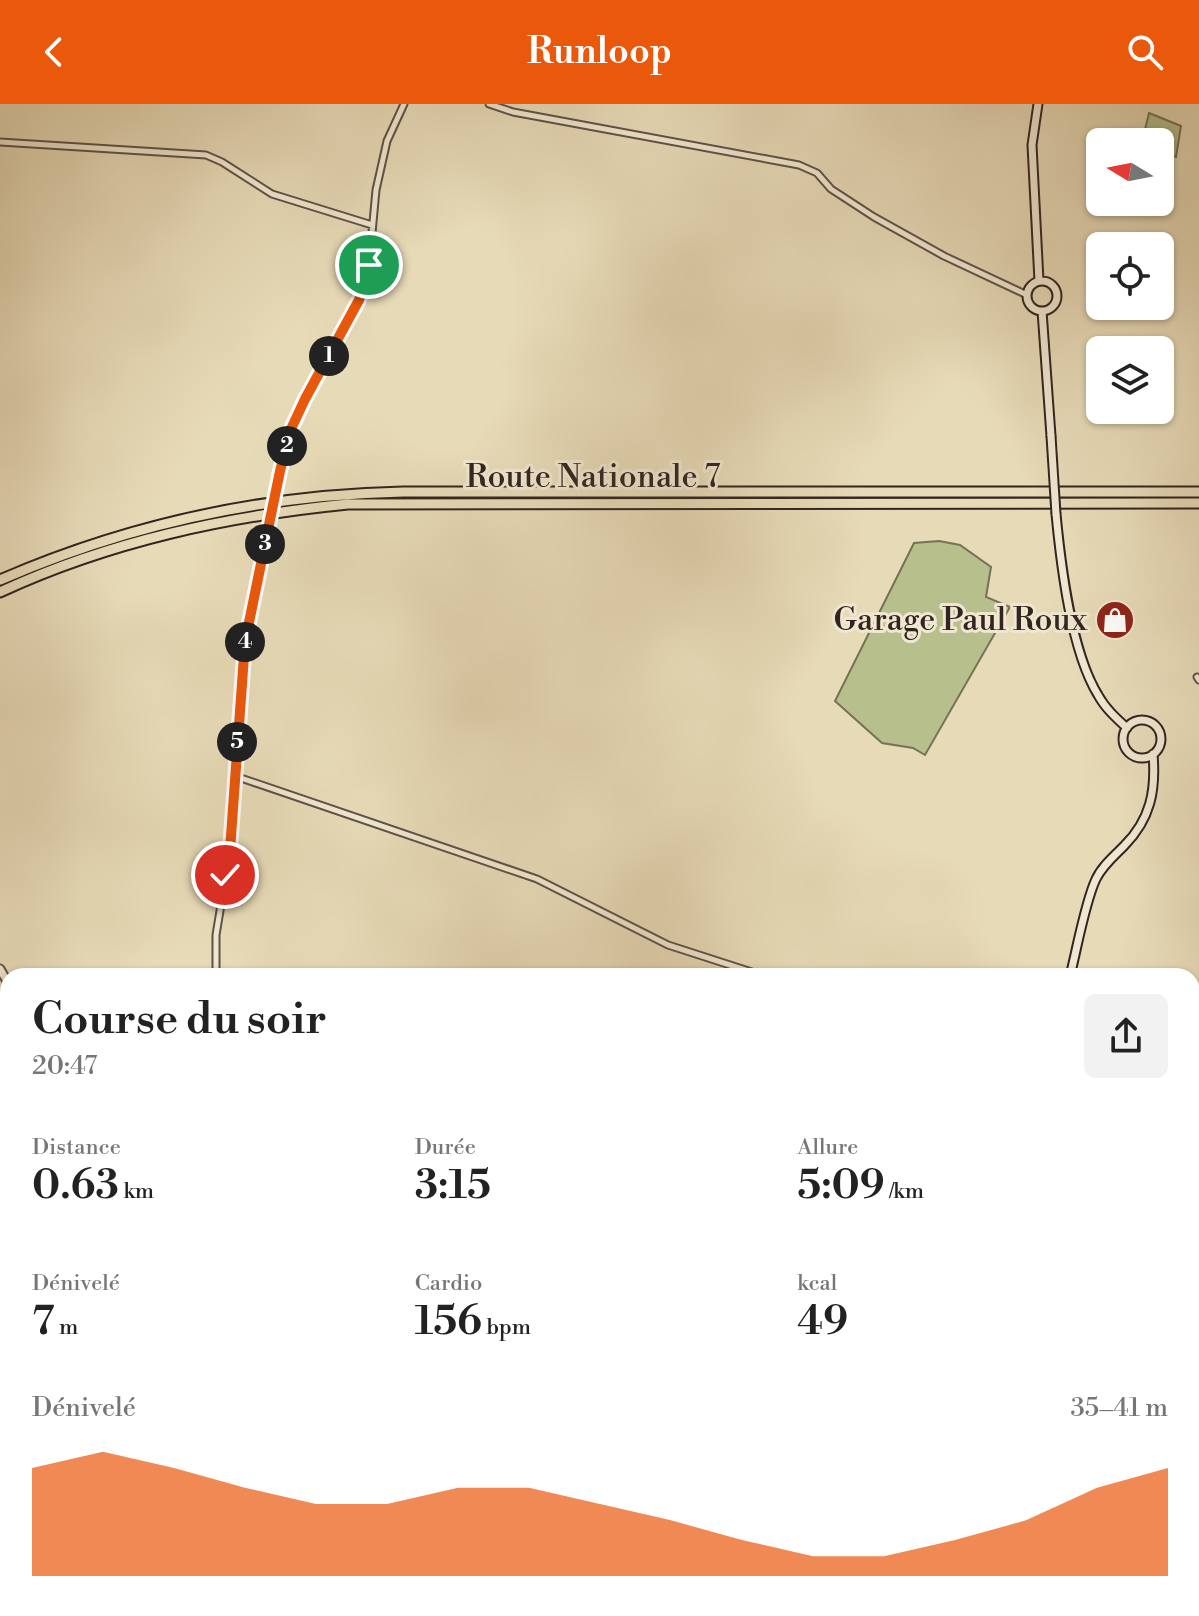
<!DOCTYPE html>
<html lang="fr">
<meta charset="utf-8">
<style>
body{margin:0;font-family:"Libre Bodoni",serif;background:#f2f2f2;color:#222;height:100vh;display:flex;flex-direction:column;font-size:30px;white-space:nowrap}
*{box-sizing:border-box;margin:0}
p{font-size:26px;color:#767676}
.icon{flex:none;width:44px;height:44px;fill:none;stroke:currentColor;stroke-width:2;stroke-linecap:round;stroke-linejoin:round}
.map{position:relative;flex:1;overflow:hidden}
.drawer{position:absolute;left:0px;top:864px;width:1200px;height:648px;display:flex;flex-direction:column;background:#fff;border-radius:24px 24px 0 0;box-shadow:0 2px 6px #0004}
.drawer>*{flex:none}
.needle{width:52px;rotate:280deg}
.tools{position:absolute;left:1086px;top:24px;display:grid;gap:16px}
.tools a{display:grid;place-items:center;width:88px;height:88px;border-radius:12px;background:#fff;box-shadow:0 2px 6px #0004;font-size:40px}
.pin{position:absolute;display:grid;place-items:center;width:68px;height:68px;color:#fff;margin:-34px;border:4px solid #fff;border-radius:50%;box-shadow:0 2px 8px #0007}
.km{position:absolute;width:40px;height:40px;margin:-20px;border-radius:50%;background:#222;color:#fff;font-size:22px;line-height:40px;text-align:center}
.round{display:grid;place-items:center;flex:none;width:84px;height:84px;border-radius:12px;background:#f2f2f2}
.headline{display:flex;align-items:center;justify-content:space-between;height:136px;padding:0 32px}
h1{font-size:44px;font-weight:600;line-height:60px}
.figures{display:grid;grid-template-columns:repeat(3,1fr);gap:12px;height:136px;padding:8px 32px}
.figures div{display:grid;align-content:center}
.figures b{font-size:40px;font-weight:600}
.figures small{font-size:22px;font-weight:400}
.figures p{font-size:22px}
.chart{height:224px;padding:16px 32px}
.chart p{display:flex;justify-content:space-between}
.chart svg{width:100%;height:144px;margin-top:8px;fill:#ea580c;opacity:.7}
header{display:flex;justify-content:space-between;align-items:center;height:104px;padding:0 32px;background:#ea580c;color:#fff;font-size:36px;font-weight:600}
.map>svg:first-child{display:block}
.green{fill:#b7bf8d;stroke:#747257;stroke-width:2}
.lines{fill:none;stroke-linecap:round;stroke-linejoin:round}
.minor-casing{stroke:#5f5246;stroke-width:9}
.tertiary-casing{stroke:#5f5246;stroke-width:11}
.secondary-casing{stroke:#322521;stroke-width:11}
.trunk-casing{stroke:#322521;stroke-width:13}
.minor{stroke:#efe7d0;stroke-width:5}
.tertiary{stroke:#efe7d0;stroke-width:7}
.secondary{stroke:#efe7d0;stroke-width:7}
.trunk{stroke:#e7dab7;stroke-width:9}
.minor-bridge-casing{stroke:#5f5246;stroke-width:9;stroke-linecap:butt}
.secondary-bridge-casing{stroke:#322521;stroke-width:11;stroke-linecap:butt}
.minor-bridge{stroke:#efe7d0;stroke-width:5}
.secondary-bridge{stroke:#efe7d0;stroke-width:7}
.route-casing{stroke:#fff;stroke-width:16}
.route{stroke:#ea580c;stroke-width:10}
.labels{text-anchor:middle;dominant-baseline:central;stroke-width:6;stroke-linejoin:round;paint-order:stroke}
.street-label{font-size:32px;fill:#322521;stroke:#efe7d0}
.poi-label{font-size:32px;fill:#322521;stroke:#efe7d0;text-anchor:end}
</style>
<header><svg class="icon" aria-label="back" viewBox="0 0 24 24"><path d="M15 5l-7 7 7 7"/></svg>Runloop<svg class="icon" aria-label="search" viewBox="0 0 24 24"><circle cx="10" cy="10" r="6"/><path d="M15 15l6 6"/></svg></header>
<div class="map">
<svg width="1199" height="1512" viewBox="0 0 1199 1512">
<rect width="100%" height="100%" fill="#e7dab7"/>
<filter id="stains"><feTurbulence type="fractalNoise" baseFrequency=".0025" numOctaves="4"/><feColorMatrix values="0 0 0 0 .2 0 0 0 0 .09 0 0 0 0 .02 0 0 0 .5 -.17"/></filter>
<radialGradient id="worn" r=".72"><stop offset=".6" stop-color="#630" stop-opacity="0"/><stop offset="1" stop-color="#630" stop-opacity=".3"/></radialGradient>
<path class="green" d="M1149,9L1181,22L1176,53L1160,47V38H1142Z
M939,437L960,441L991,463L986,493L1010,503L925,651L913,644L882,639L835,597L914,439Z
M1192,1483L1199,1490V1512H1081L1083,1504H1192Z
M1022,1504H1079L1077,1512H1017Z"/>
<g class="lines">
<defs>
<path id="minor" d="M489,0L513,8L799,61L817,69L831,85L874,113L944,152L1027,191
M0,38L206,51L222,58L272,90L372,121
M277,382L291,325L305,295L359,196L369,161L376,86L387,37L404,0
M1197,573L1199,576
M235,672L537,775L668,841L764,872
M216,872V831L230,746L245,538L268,423
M512,1504L521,1512
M555,1504V1512
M694,1504L702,1512
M748,1504L751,1512
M948,1504L949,1512
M435,1512V1510L463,1506
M500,1512L505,1504
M529,1512L542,1510
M609,1512V1504
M738,1512L736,1505L740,1504"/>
<path id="tertiary" d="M0,865L8,879
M1192,1474L1199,1482
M296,1504L298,1512"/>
<path id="secondary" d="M1038,0L1032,41L1039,177
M1027 192a15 15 0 1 1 30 0a15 15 0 1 1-30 0Z
M1042,207L1051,332
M1056,410C1061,462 1071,547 1098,591C1105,604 1116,614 1127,624
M1123 635a19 19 0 1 1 38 0a19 19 0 1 1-38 0Z
M1070,872C1077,845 1085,798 1096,775C1102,762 1114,752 1124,742C1151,715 1156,686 1153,650
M994,1504V1512"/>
<path id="trunk" d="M0,476C129,420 263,391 403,388H1199
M0,488C110,437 227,412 348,400L1199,399"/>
</defs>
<use href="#minor" class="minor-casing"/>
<use href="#tertiary" class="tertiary-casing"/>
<use href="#secondary" class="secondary-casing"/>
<use href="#trunk" class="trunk-casing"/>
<use href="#minor" class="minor"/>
<use href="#tertiary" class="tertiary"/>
<use href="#secondary" class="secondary"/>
<use href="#trunk" class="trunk"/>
<defs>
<path id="minor-bridge" d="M268,423L277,382"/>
<path id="secondary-bridge" d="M1051,332L1056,410"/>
</defs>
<use href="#minor-bridge" class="minor-bridge-casing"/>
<use href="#secondary-bridge" class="secondary-bridge-casing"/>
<use href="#minor-bridge" class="minor-bridge"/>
<use href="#secondary-bridge" class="secondary-bridge"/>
</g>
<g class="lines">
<defs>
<path id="route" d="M225,771L230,746L245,538L280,367L291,325L305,295L359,196L369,161"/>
</defs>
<use href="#route" class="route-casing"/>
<use href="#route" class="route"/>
</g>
<defs>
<symbol id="shop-disc" viewBox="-11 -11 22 22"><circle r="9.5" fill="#8f2418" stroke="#efe7d0"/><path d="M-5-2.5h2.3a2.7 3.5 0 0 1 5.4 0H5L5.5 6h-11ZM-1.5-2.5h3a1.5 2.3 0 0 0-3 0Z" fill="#fff"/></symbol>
</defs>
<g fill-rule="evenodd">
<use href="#shop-disc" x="1093" y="494" width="44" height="44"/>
</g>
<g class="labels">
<g class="street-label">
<text x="593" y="373">Route Nationale 7</text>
</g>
<g class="poi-label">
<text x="1087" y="516">Garage Paul Roux</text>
</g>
</g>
<rect width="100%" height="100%" filter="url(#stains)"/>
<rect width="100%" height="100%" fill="url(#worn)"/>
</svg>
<div class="tools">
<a><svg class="needle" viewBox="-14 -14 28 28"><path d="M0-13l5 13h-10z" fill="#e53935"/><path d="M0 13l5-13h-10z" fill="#767676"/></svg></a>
<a><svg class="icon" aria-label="locate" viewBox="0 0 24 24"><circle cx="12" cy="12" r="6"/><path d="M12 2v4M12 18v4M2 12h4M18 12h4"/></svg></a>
<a><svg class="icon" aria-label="layers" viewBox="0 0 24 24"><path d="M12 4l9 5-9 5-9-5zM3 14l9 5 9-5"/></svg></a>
</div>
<div class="pin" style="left:369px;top:161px;background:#1e9e55"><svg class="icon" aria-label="arrive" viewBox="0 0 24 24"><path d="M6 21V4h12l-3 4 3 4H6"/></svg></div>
<div class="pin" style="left:225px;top:771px;background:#d93025"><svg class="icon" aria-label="check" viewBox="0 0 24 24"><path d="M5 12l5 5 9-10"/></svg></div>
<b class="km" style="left:329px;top:252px">1</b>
<b class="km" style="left:287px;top:342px">2</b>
<b class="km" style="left:265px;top:440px">3</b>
<b class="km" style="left:245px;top:538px">4</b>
<b class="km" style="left:237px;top:638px">5</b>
<section class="drawer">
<div class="headline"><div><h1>Course du soir</h1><p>20:47</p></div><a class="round"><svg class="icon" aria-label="share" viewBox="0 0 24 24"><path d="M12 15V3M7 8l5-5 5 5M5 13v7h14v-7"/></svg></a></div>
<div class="figures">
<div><p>Distance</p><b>0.63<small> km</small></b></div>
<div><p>Durée</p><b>3:15</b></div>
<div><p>Allure</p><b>5:09<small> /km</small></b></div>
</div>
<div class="figures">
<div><p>Dénivelé</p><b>7<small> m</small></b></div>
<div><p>Cardio</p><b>156<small> bpm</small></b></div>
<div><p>kcal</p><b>49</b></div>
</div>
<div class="chart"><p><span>Dénivelé</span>35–41 m</p>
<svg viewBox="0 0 160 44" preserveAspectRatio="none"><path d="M0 44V11L10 6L20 11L30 17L40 22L50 22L60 17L70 17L80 22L90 27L100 33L110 38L120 38L130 33L140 27L150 17L160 11V44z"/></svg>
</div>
</section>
</div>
